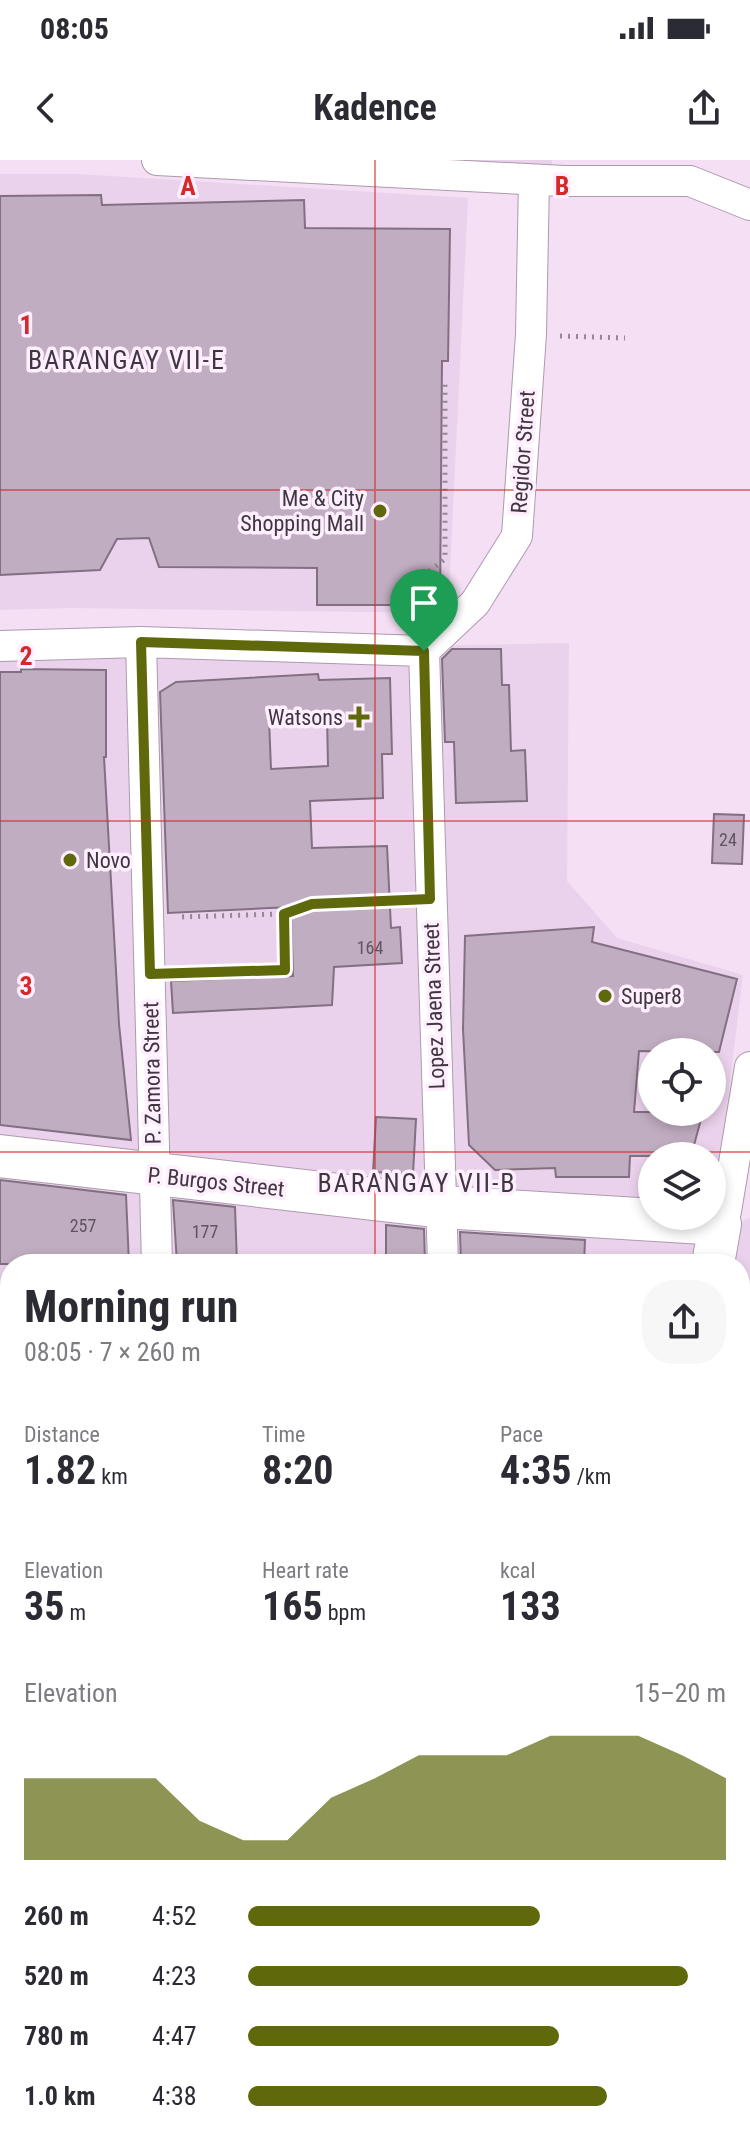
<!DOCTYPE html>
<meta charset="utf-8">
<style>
body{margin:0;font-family:"Roboto Condensed",sans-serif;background:#f7f7f7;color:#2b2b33;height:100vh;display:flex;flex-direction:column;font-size:30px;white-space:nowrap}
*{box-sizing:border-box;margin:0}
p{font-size:26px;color:#7c7c81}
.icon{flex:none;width:44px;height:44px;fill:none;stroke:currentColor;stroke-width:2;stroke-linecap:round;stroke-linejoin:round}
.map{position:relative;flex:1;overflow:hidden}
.details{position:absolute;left:0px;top:1094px;width:750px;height:890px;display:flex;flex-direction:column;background:#fff;border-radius:32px 32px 0 0;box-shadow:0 4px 12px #0003}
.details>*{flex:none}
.tools{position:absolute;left:638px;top:878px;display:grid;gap:16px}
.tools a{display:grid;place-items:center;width:88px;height:88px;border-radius:50%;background:#fff;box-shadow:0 4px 12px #0003;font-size:40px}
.pin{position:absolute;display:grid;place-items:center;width:68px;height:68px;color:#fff;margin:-82px -34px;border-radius:50% 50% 50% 0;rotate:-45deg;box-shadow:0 0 8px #0007}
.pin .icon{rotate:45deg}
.round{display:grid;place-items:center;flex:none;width:84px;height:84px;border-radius:32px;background:#f7f7f7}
.head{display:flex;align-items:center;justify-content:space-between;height:136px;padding:0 24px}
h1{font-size:44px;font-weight:700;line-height:60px}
.figures{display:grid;grid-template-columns:repeat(3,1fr);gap:12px;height:136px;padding:8px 24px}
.figures div{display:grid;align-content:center}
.figures b{font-size:40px;font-weight:700}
.figures small{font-size:22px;font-weight:400}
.figures p{font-size:22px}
.chart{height:224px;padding:16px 24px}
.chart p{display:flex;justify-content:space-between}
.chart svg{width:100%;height:144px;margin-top:8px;fill:#5f680b;opacity:.7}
ul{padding:0 24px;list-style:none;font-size:26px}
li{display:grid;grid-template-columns:128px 96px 1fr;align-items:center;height:60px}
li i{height:20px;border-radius:10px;background:#5f680b}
.status{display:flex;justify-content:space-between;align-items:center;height:56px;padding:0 40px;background:#fff;direction:ltr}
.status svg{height:22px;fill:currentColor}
header{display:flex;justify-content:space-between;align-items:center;height:104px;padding:0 24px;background:#fff;font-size:36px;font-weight:700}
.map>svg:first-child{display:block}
.built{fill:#ebd2ec;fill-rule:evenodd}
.building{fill:#c1adc1;stroke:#827082;stroke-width:2;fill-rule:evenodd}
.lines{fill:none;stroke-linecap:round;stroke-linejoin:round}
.street-casing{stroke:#ad9aae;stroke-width:32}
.secondary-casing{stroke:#ad9aae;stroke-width:44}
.path{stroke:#958795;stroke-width:5;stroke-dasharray:2 6;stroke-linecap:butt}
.street{stroke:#fff;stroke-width:30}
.secondary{stroke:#fff;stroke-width:42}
.route-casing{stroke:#fff;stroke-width:16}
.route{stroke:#5f680b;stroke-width:10}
.grid{fill:none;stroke:#d62828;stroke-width:2;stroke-opacity:0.55}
.poi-dot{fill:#5f680b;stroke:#feeefe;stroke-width:3}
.labels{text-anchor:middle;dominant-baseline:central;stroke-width:7;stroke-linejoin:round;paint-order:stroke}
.number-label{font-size:18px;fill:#605460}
.street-label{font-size:22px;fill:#3f373f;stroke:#feeefe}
.poi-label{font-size:22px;fill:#3f373f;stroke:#feeefe;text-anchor:end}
.quarter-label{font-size:26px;letter-spacing:2px;fill:#3f373f;stroke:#feeefe}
.grid-label{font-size:26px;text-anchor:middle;font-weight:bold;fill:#d62828;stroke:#feeefe;stroke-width:7;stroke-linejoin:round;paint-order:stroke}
</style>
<div class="status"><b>08:05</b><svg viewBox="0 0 49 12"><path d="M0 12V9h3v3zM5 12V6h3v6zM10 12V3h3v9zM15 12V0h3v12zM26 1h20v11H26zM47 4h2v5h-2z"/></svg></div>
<header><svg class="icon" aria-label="back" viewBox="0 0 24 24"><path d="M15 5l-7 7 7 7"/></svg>Kadence<svg class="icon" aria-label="share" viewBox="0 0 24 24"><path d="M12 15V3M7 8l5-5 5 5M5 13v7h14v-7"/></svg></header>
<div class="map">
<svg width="750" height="1983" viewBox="0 0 750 1983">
<rect width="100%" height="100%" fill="#f4dff4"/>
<path class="built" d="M380,0H552V5Z
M0,14H78L468,38L448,453L71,448L0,450Z
M569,483L567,721L617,778L743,815L715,1044H712V996H652V1041L461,1033L0,979V494ZM652,892H712V952H652Z
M0,1005L698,1080L750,1058V1454H740V1104H10V1458H0Z
M740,1543H750V1643H740Z
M10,1578V1780L0,1781V1579Z"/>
<path class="building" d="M101,35L102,45L304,40L305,68L450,69L448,201H442L440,445H317V408L159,407L149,378L117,379L100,410L0,415V36Z
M452,489H501L502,525H509L511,591L525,590L527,641L456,643L454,582H445L442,499Z
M21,509L106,510V597H104L119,864L131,980L0,965V512H21Z
M318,514L319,520L390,518L392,594H382L383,638L310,641L312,688L387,686L391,768L400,767L402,803L334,807L332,845L173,853L171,821L293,816L291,747L168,753L160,532L176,522ZM327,555L328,606L271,609L269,559Z
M714,654L744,655L742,704L712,703Z
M594,767L592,782L737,819L719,892L639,891L634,952H703L691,996H630L629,1017H556L555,1008L495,1010L469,985L463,869L465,776Z
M376,957L416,959L413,1014L373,1012Z
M0,1020L126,1035L129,1104H0Z
M173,1040L235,1047L237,1104H177Z
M386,1065L424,1069L425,1104H386Z
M460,1072L585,1080L584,1104H461Z"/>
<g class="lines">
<defs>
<path id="street" d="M157,0L564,21H690L750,45
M141,482L157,1104
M0,486L141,482L424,491L475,443L517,376L531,174L534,20
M424,491L443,1104
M720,1064L726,1051L750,907
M0,1807H10
M190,1974V1983
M469,1974V1983"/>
<path id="secondary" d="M0,996L443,1047L720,1064L713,1104
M740,1481H750
M0,1491H10
M740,1527H750
M0,1560H10"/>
</defs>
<use href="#street" class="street-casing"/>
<use href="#secondary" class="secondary-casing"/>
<path class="path" d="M560,176L625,178
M425,450L427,413L445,399V220
M284,754L312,744L401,740
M177,813L285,810L284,754L178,757"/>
<use href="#street" class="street"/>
<use href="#secondary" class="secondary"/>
</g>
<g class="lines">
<defs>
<path id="route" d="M141,482L424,491L430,739L312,744L284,754L285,810L150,814Z"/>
</defs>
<use href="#route" class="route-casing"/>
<use href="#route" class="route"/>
</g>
<path class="grid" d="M375,0V1104M0,330H750M0,661H750M0,992H750M0,1322H10M740,1322H750M0,1652H10M740,1652H750M375,1974V1983"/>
<g class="poi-dot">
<circle cx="380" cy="351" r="8"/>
<path d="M355 545h8v8h8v8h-8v8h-8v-8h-8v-8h8z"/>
<circle cx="70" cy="700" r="8"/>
<circle cx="605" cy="836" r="8"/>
</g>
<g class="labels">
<g class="number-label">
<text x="728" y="679">24</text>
<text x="370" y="787">164</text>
<text x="83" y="1065">257</text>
<text x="205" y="1071">177</text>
</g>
<g class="street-label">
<text transform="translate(523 292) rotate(-86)">Regidor Street</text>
<text transform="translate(434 846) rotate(-92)">Lopez Jaena Street</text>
<text transform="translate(152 913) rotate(-91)">P. Zamora Street</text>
<text transform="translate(216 1022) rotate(6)">P. Burgos Street</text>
</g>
<g class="poi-label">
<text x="364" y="338">Me &amp; City<tspan x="364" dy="25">Shopping Mall</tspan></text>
<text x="343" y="557">Watsons</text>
<text x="86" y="700" text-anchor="start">Novo</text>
<text x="621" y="836" text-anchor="start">Super8</text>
</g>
<g class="quarter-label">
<text x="127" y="200">BARANGAY VII-E</text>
<text x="417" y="1023">BARANGAY VII-B</text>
</g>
</g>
<g class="grid-label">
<text x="188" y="35">A</text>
<text x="562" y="35">B</text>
<text x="26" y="174">1</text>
<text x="26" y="505">2</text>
<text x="26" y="835">3</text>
</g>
</svg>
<div class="tools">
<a><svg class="icon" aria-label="locate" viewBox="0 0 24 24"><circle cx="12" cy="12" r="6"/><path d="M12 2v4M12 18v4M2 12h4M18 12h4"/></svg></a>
<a><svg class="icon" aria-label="layers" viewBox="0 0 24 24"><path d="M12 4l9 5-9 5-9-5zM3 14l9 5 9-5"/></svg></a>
</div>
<div class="pin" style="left:424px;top:491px;background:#1e9e55"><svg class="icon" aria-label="arrive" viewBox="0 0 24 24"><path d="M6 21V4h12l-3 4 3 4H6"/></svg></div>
<section class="details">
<div class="head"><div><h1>Morning run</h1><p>08:05 · 7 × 260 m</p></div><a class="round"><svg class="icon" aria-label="share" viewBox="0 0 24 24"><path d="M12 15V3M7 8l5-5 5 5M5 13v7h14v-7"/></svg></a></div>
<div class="figures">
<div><p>Distance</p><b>1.82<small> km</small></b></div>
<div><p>Time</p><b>8:20</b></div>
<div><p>Pace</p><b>4:35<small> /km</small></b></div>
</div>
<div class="figures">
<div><p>Elevation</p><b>35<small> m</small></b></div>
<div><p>Heart rate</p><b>165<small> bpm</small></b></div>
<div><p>kcal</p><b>133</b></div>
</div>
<div class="chart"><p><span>Elevation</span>15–20 m</p>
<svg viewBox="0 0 160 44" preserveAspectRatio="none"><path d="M0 44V19L10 19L20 19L30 19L40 32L50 38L60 38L70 25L80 19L90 12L100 12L110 12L120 6L130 6L140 6L150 12L160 19V44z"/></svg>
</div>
<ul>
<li><b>260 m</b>4:52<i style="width:61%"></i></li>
<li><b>520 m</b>4:23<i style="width:92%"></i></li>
<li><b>780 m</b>4:47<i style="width:65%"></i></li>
<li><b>1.0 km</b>4:38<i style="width:75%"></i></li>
</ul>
</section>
</div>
